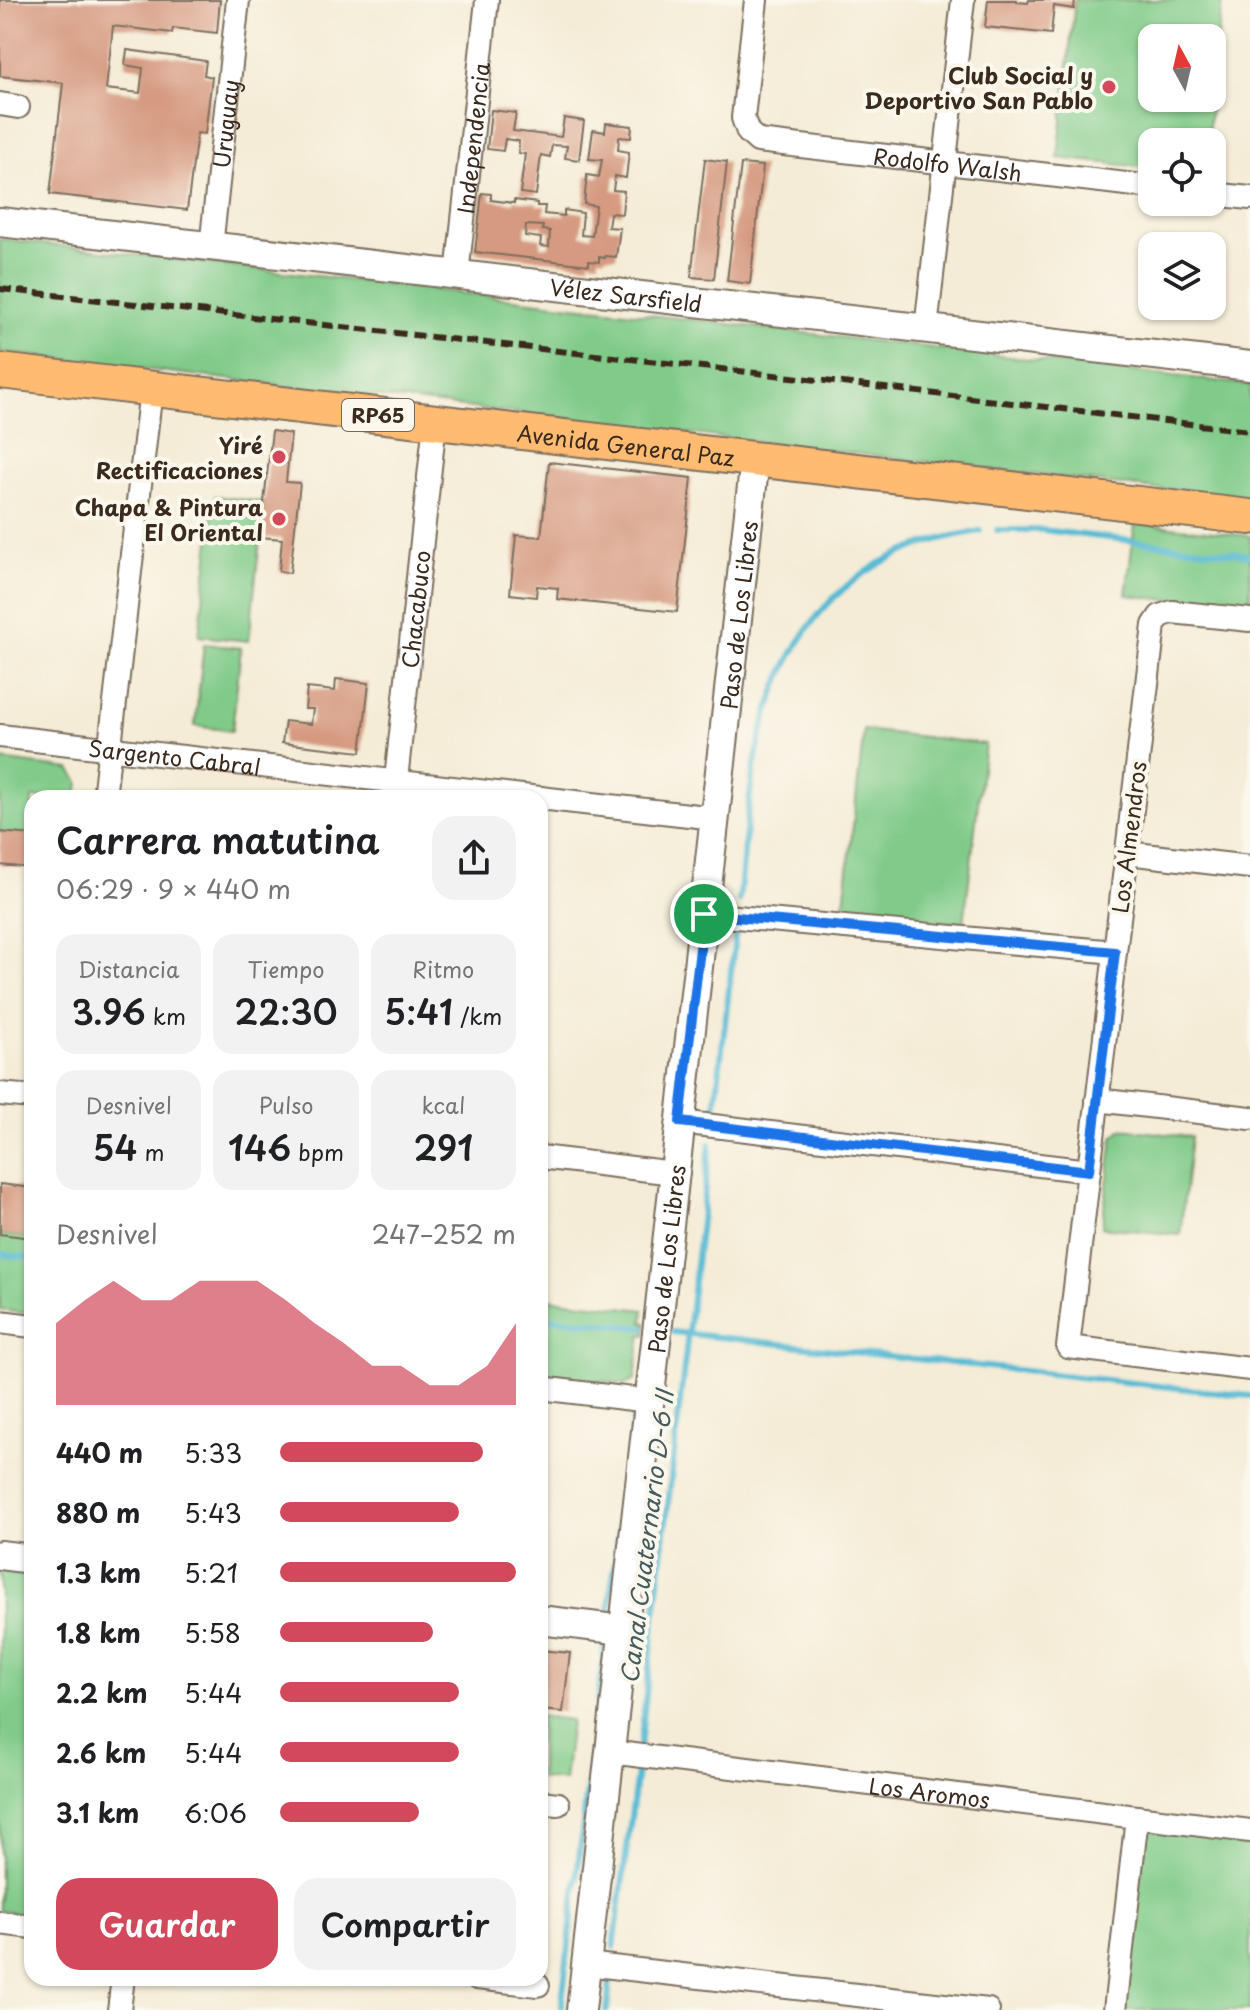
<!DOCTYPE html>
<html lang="es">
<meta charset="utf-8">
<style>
body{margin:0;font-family:"Playpen Sans",sans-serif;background:#f2f2f2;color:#202124;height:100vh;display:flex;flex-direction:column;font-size:30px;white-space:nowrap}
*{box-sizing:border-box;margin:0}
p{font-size:26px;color:#757577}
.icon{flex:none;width:44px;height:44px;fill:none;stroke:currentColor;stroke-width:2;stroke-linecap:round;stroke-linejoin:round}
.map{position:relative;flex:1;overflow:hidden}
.drawer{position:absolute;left:24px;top:790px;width:524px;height:1196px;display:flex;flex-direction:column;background:#fff;border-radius:24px;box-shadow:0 2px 6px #0004}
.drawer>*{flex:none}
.needle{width:52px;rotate:352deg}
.fabs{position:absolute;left:1138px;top:24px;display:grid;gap:16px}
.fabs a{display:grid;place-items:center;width:88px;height:88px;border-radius:16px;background:#fff;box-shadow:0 2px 6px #0004;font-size:40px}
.pin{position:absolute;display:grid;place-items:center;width:68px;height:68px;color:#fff;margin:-34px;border:4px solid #fff;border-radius:50%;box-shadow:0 2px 8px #0007}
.round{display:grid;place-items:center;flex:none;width:84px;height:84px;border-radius:24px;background:#f2f2f2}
.headline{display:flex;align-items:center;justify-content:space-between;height:136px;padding:0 32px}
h1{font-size:36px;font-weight:600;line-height:60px}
.stats{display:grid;grid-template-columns:repeat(3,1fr);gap:12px;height:136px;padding:8px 32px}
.stats div{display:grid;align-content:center;border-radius:20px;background:#f2f2f2;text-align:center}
.stats b{font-size:34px;font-weight:600}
.stats small{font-size:22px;font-weight:400}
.stats p{font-size:22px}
.chart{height:224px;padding:16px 32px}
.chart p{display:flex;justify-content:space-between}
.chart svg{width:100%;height:144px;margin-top:8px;fill:#d1495b;opacity:.7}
.cta{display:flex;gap:16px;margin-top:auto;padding:16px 32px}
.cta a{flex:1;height:92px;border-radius:24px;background:#d1495b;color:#fff;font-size:32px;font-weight:600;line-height:92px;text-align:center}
.cta a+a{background:#f2f2f2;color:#202124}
ul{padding:0 32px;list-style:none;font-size:26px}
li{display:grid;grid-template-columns:128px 96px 1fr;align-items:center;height:60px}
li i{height:20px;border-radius:10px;background:#d1495b}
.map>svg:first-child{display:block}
.green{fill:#80cb89;stroke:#5e7a54;stroke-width:2}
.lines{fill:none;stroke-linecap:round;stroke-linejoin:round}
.stream{stroke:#56bad4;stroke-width:6}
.building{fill:#d69a80;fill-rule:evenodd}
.minor-casing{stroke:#7c6e5e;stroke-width:26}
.tertiary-casing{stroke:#7c6e5e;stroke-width:32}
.primary-casing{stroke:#7c6e5e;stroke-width:38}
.minor{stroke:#fff;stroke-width:22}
.tertiary{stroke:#fff;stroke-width:28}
.primary{stroke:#febb71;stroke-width:34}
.rail{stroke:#3b2a1e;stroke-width:6;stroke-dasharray:12 6;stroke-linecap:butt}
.route-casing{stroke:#fff;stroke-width:16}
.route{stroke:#1a73e8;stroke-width:10}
.poi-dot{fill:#d1495b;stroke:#fbf7ec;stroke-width:3}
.labels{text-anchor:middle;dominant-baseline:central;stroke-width:8;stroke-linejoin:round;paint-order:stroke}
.shield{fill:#fbf7ec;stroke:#75685c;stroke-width:2}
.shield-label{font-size:20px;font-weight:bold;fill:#3b2a1e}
.poi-label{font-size:22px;font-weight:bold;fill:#3b2a1e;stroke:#fbf7ec;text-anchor:end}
.street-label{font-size:22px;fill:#3b2a1e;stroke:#fbf7ec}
.water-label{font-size:24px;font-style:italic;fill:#445c5e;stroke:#fbf7ec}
</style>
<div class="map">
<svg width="1250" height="2010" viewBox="0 0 1250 2010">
<rect width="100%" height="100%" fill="#fbf7ec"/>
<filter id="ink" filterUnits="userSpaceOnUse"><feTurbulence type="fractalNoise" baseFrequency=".0125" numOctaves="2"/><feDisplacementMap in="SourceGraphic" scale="16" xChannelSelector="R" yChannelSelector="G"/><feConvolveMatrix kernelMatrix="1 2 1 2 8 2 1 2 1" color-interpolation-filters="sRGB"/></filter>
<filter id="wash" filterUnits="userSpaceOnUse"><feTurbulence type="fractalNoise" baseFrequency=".006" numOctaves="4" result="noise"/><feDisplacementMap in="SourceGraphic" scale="32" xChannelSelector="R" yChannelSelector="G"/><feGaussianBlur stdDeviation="1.8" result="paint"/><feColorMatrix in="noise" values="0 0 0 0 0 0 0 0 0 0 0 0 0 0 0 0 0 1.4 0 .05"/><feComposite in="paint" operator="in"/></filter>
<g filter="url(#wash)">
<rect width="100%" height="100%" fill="#f4ecd6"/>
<path class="green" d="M1075,0H1222L1212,93V38H1152V98H1212L1207,142H1152V168L1058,158Z
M0,239L1250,385V500L0,352Z
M215,496L264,502L249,641L199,636Z
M1135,523L1250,536V610L1126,595Z
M204,644L241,648L232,731L195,726Z
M864,730L985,744L964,923L843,912Z
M0,760L70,769L79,782L77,798H32V835L0,832Z
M1122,1129L1191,1137L1180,1235L1102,1227L1113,1137Z
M0,1234L32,1238V1314L0,1310Z
M540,1298L644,1310L643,1322L647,1323L646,1335H641L635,1379L625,1384L540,1374Z
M0,1567L32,1571V1915L0,1911Z
M540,1716L571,1720L564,1781L540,1778Z
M1149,1829L1250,1839V2010H1124L1145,1832Z"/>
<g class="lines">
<path class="stream" d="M997,530H1042L1250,555
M739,901C745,849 747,795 759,744C787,623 854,549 980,531
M714,1118L736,929
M0,1254L32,1258
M540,1317L644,1328
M673,1332L1250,1396
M609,1609L633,1419
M640,1745L710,1144
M614,1947L638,1764
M561,2010L604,1647
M607,2010L610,1981"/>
</g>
<g id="blocks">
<path class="building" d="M0,0H220L217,33L173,28L172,33L113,26L106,89L140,93L143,68L125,65L127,50L206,61L204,75L212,77L205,134L197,133L187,210L50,194L63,83L0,76Z
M988,0H1017V2L1028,3L1029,0H1075L1074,9L1054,6L1051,34L985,27Z
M491,110L516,113L513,131L561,137L564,118L584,121L579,160L565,158L567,146L552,145L550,157L541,155L536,195L520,193L525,154L518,153L519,141L505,139L503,151L487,149Z
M606,123L632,126L631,138L619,137L618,150L629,152L626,178L615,176L613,190L624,191L622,214L610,213L608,227L620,228L616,257L605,256V258L599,257V262L589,261V265L475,252L482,193L491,194V200L514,203V200L537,203V206H545L544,214L564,216V210L583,213L581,235L592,236L596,206L584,204L587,175L599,177L602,160L589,159L593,130L605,132ZM526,225L543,226L542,230L550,231L549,247L540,246L541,238L525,236Z
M705,159L727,162L714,279L691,277Z
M741,164L763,166L750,284L727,281Z
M272,431L291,434L286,482L300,483L290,573L279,571L282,539L260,537Z
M549,462L692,478L677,612L557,599L558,588L537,586L536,597L510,594L516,535L541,537Z
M336,679L369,683L361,752L282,743L285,721L311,724L313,709H305L307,688L335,691Z
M0,832L32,835V868L0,865Z
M0,1184L32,1188V1238L0,1234Z
M540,1650L570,1653L563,1712L540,1710Z"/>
</g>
</g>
<g filter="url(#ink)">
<use href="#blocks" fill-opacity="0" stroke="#7c6e5e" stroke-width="2"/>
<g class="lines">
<defs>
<g id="minor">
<path id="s1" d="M756,0L743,118L748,132L758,141L1152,187"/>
<path d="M0,104L18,107"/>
<path d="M1212,194L1250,198"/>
<path id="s2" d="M211,247L238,0"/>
<path id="s3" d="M457,275L487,0"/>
<path d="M926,329L963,0"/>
<path d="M1250,620L1172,612L1160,616L1154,625L1068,1347L1250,1369"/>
<path id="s4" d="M0,736L540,798"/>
<path d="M104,798L151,389"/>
<path id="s5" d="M394,798L435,422"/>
<path d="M540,798L715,818"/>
<path d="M1127,853L1250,867"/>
<path d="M704,914L1115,952"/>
<path d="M0,1094L32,1097"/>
<path d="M1097,1100L1250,1118"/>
<path d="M680,1122L1089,1171"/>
<path d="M540,1157L674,1173"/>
<path d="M0,1322L32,1326"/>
<path d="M540,1388L649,1401"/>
<path id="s6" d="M610,1752L1250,1831"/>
<path d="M540,1802L558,1804"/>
<path d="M0,1923L32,1927"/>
<path d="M586,1964L988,2010"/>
<path d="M477,1978L538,1985"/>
<path d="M119,2010L123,1978"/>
<path d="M1115,2010L1137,1817"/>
</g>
<g id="tertiary">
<path id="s7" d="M0,222L1250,366"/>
<path d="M0,1555L32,1559"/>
<path d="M540,1620L623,1630"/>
<path id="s8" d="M581,2010L755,459"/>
</g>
<g id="primary">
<path id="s9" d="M0,371L1250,517"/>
</g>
</defs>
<use href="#minor" class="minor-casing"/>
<use href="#tertiary" class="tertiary-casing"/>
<use href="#primary" class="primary-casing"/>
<use href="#minor" class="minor"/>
<use href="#tertiary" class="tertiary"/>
<use href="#primary" class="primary"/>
<path class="rail" d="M0,289L766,374L1250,431"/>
</g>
</g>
<g class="lines" filter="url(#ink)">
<defs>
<path id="route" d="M704,914L1115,952L1089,1171L680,1122Z"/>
</defs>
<use href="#route" class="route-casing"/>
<use href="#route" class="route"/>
</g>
<g class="poi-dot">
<circle cx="1109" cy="87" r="8"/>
<circle cx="279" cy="457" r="8"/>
<circle cx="279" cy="519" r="8"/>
</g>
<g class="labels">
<rect class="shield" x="342" y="399" width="72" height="32" rx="6"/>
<g class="shield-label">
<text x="378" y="415">RP65</text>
</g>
<g class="poi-label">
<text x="1093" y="74">Club Social y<tspan x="1093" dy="25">Deportivo San Pablo</tspan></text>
<text x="263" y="444">Yiré<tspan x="263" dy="25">Rectificaciones</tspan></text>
<text x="263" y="506">Chapa &amp; Pintura<tspan x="263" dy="25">El Oriental</tspan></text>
</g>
<g class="street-label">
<text stroke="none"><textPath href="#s2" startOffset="124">Uruguay</textPath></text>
<text stroke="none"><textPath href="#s3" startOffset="138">Independencia</textPath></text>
<text stroke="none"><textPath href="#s1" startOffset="338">Rodolfo Walsh</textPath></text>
<text stroke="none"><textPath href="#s7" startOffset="630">Vélez Sarsfield</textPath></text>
<text stroke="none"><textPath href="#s9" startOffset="630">Avenida General Paz</textPath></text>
<text stroke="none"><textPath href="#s5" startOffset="190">Chacabuco</textPath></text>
<text stroke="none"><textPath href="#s8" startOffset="1404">Paso de Los Libres</textPath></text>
<text stroke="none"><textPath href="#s4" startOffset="176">Sargento Cabral</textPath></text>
<text transform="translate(1128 837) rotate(-83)">Los Almendros</text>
<text stroke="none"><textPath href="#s8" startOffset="756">Paso de Los Libres</textPath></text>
<text stroke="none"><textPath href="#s6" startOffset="322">Los Aromos</textPath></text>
</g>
<g class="water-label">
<text transform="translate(646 1537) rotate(-83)">Canal Cuaternario D-6 II</text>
</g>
</g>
</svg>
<div class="fabs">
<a><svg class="needle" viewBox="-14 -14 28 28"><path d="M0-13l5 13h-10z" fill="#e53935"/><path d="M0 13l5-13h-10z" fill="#757577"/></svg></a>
<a><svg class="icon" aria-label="locate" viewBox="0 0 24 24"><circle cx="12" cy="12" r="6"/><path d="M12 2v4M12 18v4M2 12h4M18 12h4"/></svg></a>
<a><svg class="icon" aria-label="layers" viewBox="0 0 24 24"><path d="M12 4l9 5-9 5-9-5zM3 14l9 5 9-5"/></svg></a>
</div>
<div class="pin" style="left:704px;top:914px;background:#1e9e55"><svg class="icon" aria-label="arrive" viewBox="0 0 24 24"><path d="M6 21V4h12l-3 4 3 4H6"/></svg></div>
<section class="drawer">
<div class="headline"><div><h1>Carrera matutina</h1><p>06:29 · 9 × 440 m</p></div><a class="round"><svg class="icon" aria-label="share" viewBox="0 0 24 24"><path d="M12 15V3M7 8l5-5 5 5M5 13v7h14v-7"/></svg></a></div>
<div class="stats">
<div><p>Distancia</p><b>3.96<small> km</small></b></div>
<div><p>Tiempo</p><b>22:30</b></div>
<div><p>Ritmo</p><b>5:41<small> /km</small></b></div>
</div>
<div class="stats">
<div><p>Desnivel</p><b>54<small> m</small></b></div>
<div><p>Pulso</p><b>146<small> bpm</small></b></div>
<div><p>kcal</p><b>291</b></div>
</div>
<div class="chart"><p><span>Desnivel</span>247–252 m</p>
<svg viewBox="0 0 160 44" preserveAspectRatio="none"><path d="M0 44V19L10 12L20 6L30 12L40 12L50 6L60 6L70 6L80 12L90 19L100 25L110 32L120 32L130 38L140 38L150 32L160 19V44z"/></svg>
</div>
<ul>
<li><b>440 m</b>5:33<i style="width:86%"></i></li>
<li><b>880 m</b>5:43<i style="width:76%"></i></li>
<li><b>1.3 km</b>5:21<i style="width:100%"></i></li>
<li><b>1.8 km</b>5:58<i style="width:65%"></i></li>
<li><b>2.2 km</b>5:44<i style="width:76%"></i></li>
<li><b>2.6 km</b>5:44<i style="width:76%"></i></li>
<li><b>3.1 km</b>6:06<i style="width:59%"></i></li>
</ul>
<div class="cta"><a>Guardar</a><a>Compartir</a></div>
</section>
</div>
